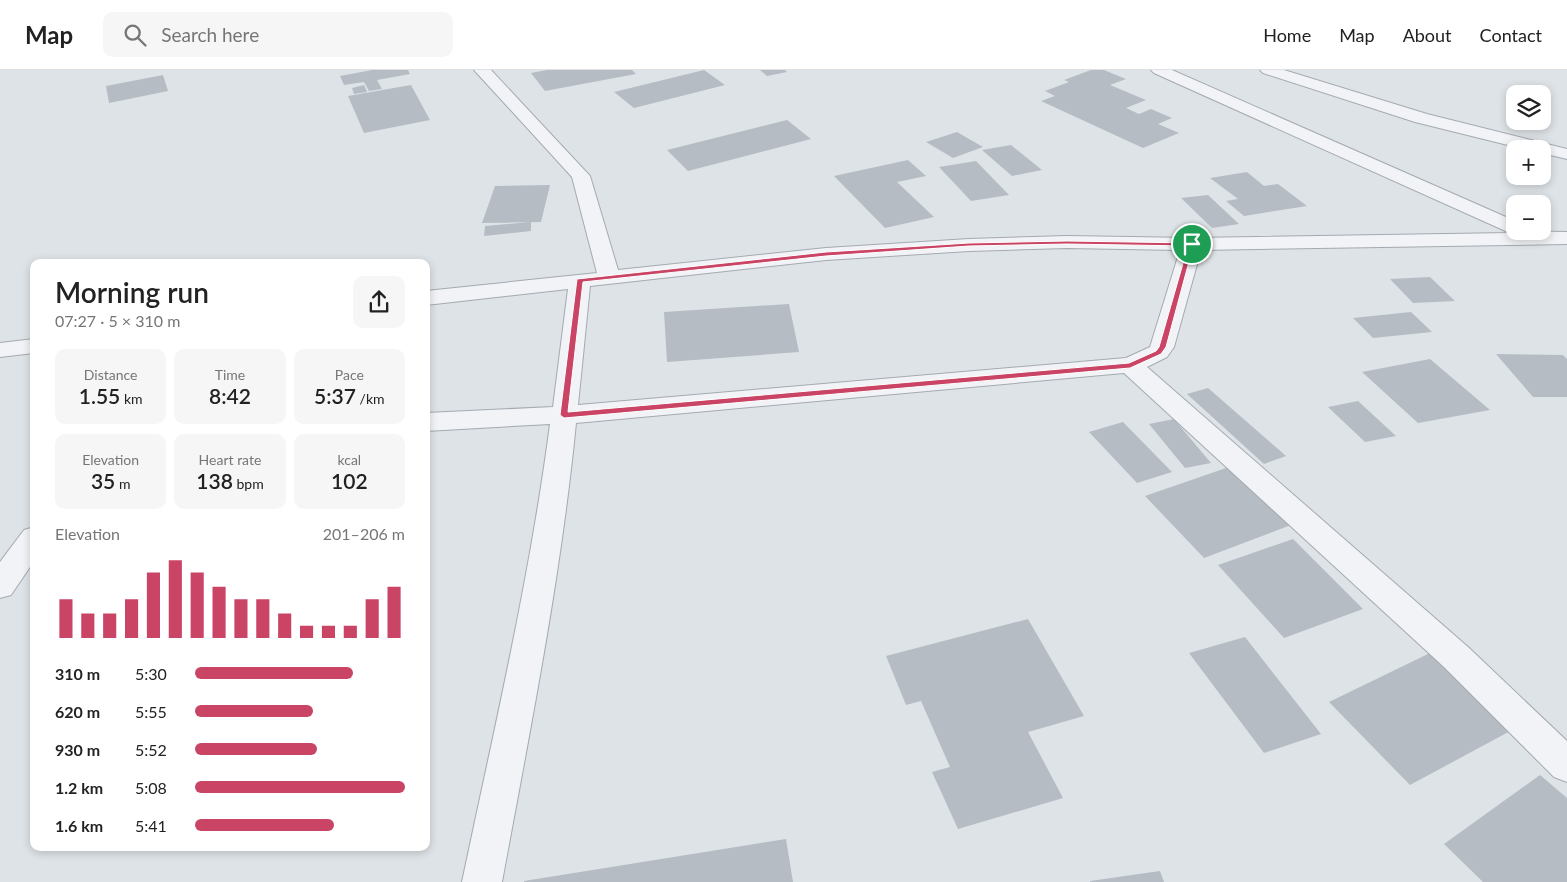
<!DOCTYPE html>
<meta charset="utf-8">
<style>
body{margin:0;font-family:Lato,sans-serif;background:#f6f6f6;color:#222;height:100vh;display:flex;flex-direction:column;font-size:19px;white-space:nowrap}
*{box-sizing:border-box;margin:0}
p{font-size:16px;color:#767676}
.icon{flex:none;width:28px;height:28px;fill:none;stroke:currentColor;stroke-width:2;stroke-linecap:round;stroke-linejoin:round}
.map{position:relative;flex:1;overflow:hidden}
.panel{position:absolute;left:30px;top:189px;width:400px;height:592px;display:flex;flex-direction:column;background:#fff;border-radius:10px;box-shadow:0 2px 8px #0003}
.panel>*{flex:none}
.tools{position:absolute;left:1506px;top:15px;display:grid;gap:10px}
.tools a{display:grid;place-items:center;width:45px;height:45px;border-radius:10px;background:#fff;box-shadow:0 2px 8px #0003;font-size:25px}
.pin{position:absolute;display:grid;place-items:center;width:42px;height:42px;color:#fff;margin:-21px;border:2px solid #fff;border-radius:50%;box-shadow:0 1px 5px #0007}
.round{display:grid;place-items:center;flex:none;width:52px;height:52px;border-radius:10px;background:#f6f6f6}
.headline{display:flex;align-items:center;justify-content:space-between;height:85px;padding:0 25px}
h1{font-size:28px;font-weight:600;line-height:38px}
.metrics{display:grid;grid-template-columns:repeat(3,1fr);gap:8px;height:85px;padding:5px 25px}
.metrics div{display:grid;align-content:center;border-radius:10px;background:#f6f6f6;text-align:center}
.metrics b{font-size:21px;font-weight:600}
.metrics small{font-size:14px;font-weight:400}
.metrics p{font-size:14px}
.chart{height:140px;padding:10px 25px}
.chart p{display:flex;justify-content:space-between}
.chart svg{width:100%;height:90px;margin-top:5px;stroke:#ca4565;stroke-width:6}
ul{padding:0 25px;list-style:none;font-size:16px}
li{display:grid;grid-template-columns:80px 60px 1fr;align-items:center;height:38px}
li i{height:12px;border-radius:6px;background:#ca4565}
header{display:flex;align-items:center;gap:30px;box-sizing:border-box;height:70px;padding:0 25px;background:#fff;border-bottom:1px solid #e0e0e0}
header strong{font-size:24px}
nav{display:flex;gap:28px;margin-inline-start:auto;font-size:18px}
.search{width:350px;height:45px;background:#f6f6f6;display:flex;align-items:center;gap:12px;box-sizing:border-box;padding:0 18px;border-radius:10px;color:#767676;font-size:19px}
.map>svg:first-child{display:block}
.building{fill:#b6bcc4}
.lines{fill:none;stroke-linecap:round;stroke-linejoin:round}
.minor-casing{stroke:#a4aab1;stroke-width:2}
.minor{fill:#f1f3f6;fill-rule:evenodd}
.route{fill:#ca4565;stroke:#fff;fill-rule:evenodd}
</style>
<header>
<strong>Map</strong>
<div class="search"><svg class="icon" aria-label="search" viewBox="0 0 24 24"><circle cx="10" cy="10" r="6"/><path d="M15 15l6 6"/></svg>Search here</div>
<nav><a>Home</a><a>Map</a><a>About</a><a>Contact</a></nav>
</header>
<div class="map">
<svg width="1567" height="812" viewBox="0 0 1567 812">
<rect width="100%" height="100%" fill="#dee3e7"/>
<path class="building" d="M372,0H408L410,4L377,10L382,19L369,21L364,12L344,15L340,6Z
M547,0H632L636,4L545,21L531,3Z
M704,0L725,15L634,38L614,22Z
M760,0H785L787,2L767,6Z
M1091,0H1104L1126,9L1110,15L1146,30L1126,38L1139,44L1151,39L1172,48L1158,54L1179,63L1143,78L1041,31L1055,26L1045,21L1069,12L1064,10Z
M163,5L168,21L109,33L106,16Z
M364,15L367,22L354,24L352,18Z
M411,15L430,50L364,63L348,26Z
M787,50L811,69L688,101L667,80Z
M957,62L983,77L953,88L926,72Z
M1011,75L1042,100L1012,106L982,80Z
M908,90L926,106L897,112L934,147L885,158L834,106Z
M976,91L1009,125L971,131L939,97Z
M1247,102L1264,116L1278,114L1307,136L1244,146L1226,131L1238,129L1210,108Z
M550,115L541,152L482,153L495,116Z
M1208,125L1239,154L1212,158L1181,128Z
M531,152V161L484,166L485,156Z
M1430,207L1455,231L1413,233L1390,209Z
M789,234L799,282L667,292L664,242Z
M1411,242L1432,262L1373,268L1353,248Z
M1496,284L1563,285L1567,289V327H1533Z
M1430,289L1490,340L1418,353L1362,302Z
M1208,318L1286,386L1264,394L1187,324Z
M1358,331L1396,366L1365,372L1328,337Z
M1174,349L1211,393L1185,398L1149,354Z
M1123,352L1172,402L1137,413L1089,362Z
M1229,397L1291,455L1204,488L1145,426Z
M1293,469L1363,539L1284,568L1218,495Z
M1028,549L1084,646L1028,662L1063,728L958,759L932,702L950,697L921,631L906,635L886,586Z
M1245,567L1321,664L1264,683L1189,583Z
M1430,583L1514,659L1410,715L1329,632Z
M1540,705L1567,728V812H1483L1444,774Z
M786,769L793,812H524V811Z
M1160,801L1164,812H1090V811Z"/>
<g class="lines">
<defs>
<path id="minor" d="M474,0H491L590,106L618,200L826,178L969,169L1067,166L1192,168L1510,163L1154,3L1151,0H1172L1515,151V161L1567,162V174L1201,180L1174,277L1167,287L1147,297L1468,577L1567,671V712L1554,707L1444,597L1124,303L576,353C561,507 530,660 502,812H462C494,660 530,508 550,354L426,361V343L553,337L568,219L426,235V221L597,203L572,107ZM1067,178L1180,180L1150,277L1126,288L578,335L590,216L826,190L969,181Z
M1260,0H1284L1427,44L1567,79V89L1542,83V79H1524L1415,52L1263,3Z
M34,269V283L0,287V273Z
M34,457V491L11,525L0,528V492L24,460Z"/>
</defs>
<use href="#minor" class="minor-casing"/>
<use href="#minor" class="minor"/>
</g>
<path class="route" d="M1067,171L1194,173L1166,277L1161,284L1130,298L564,348L560,345L577,209L826,182L969,173ZM1067,174L1188,176L1159,277L1156,281L1129,293L568,342L583,212L826,186L969,176Z"/>
</svg>
<div class="tools">
<a><svg class="icon" aria-label="layers" viewBox="0 0 24 24"><path d="M12 4l9 5-9 5-9-5zM3 14l9 5 9-5"/></svg></a>
<a>+</a>
<a>−</a>
</div>
<div class="pin" style="left:1192px;top:174px;background:#1e9e55"><svg class="icon" aria-label="arrive" viewBox="0 0 24 24"><path d="M6 21V4h12l-3 4 3 4H6"/></svg></div>
<section class="panel">
<div class="headline"><div><h1>Morning run</h1><p>07:27 · 5 × 310 m</p></div><a class="round"><svg class="icon" aria-label="share" viewBox="0 0 24 24"><path d="M12 15V3M7 8l5-5 5 5M5 13v7h14v-7"/></svg></a></div>
<div class="metrics">
<div><p>Distance</p><b>1.55<small> km</small></b></div>
<div><p>Time</p><b>8:42</b></div>
<div><p>Pace</p><b>5:37<small> /km</small></b></div>
</div>
<div class="metrics">
<div><p>Elevation</p><b>35<small> m</small></b></div>
<div><p>Heart rate</p><b>138<small> bpm</small></b></div>
<div><p>kcal</p><b>102</b></div>
</div>
<div class="chart"><p><span>Elevation</span>201–206 m</p>
<svg viewBox="0 0 160 44" preserveAspectRatio="none"><path d="M5 44V25M15 44V32M25 44V32M35 44V25M45 44V12M55 44V6M65 44V12M75 44V19M85 44V25M95 44V25M105 44V32M115 44V38M125 44V38M135 44V38M145 44V25M155 44V19"/></svg>
</div>
<ul>
<li><b>310 m</b>5:30<i style="width:75%"></i></li>
<li><b>620 m</b>5:55<i style="width:56%"></i></li>
<li><b>930 m</b>5:52<i style="width:58%"></i></li>
<li><b>1.2 km</b>5:08<i style="width:100%"></i></li>
<li><b>1.6 km</b>5:41<i style="width:66%"></i></li>
</ul>
</section>
</div>
